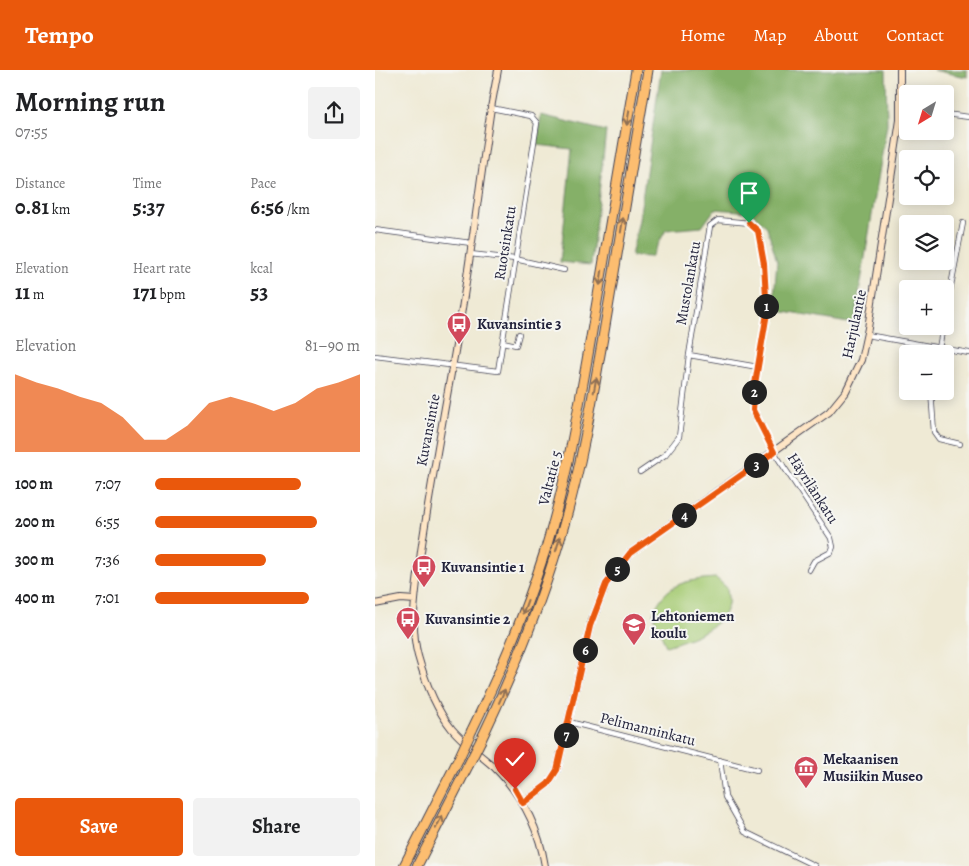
<!DOCTYPE html>
<meta charset="utf-8">
<style>
body{margin:0;font-family:Alegreya,serif;background:#f2f2f2;color:#202124;height:100vh;display:flex;flex-direction:column;font-size:19px;white-space:nowrap}
*{box-sizing:border-box;margin:0}
p{font-size:16px;color:#757577}
.icon{flex:none;width:28px;height:28px;fill:none;stroke:currentColor;stroke-width:2;stroke-linecap:round;stroke-linejoin:round}
.map{position:relative;flex:1;overflow:hidden}
.panel{display:flex;flex-direction:column;background:#fff;width:375px}
.panel>*{flex:none}
.needle{width:32px;rotate:218deg}
.buttons{position:absolute;left:524px;top:15px;display:grid;gap:10px}
.buttons a{display:grid;place-items:center;width:55px;height:55px;border-radius:5px;background:#fff;box-shadow:0 2px 12px #0003;font-size:25px}
.pin{position:absolute;display:grid;place-items:center;width:42px;height:42px;color:#fff;margin:-51px -21px;border-radius:50% 50% 50% 0;rotate:-45deg;box-shadow:0 0 5px #0007}
.pin .icon{rotate:45deg}
.km{position:absolute;width:25px;height:25px;margin:-12px;border-radius:50%;background:#222;color:#fff;font-size:14px;line-height:25px;text-align:center}
.round{display:grid;place-items:center;flex:none;width:52px;height:52px;border-radius:5px;background:#f2f2f2}
.headline{display:flex;align-items:center;justify-content:space-between;height:85px;padding:0 15px}
h1{font-size:28px;font-weight:700;line-height:38px}
.stats{display:grid;grid-template-columns:repeat(3,1fr);gap:8px;height:85px;padding:5px 15px}
.stats div{display:grid;align-content:center}
.stats b{font-size:21px;font-weight:700}
.stats small{font-size:14px;font-weight:400}
.stats p{font-size:14px}
.chart{height:140px;padding:10px 15px}
.chart p{display:flex;justify-content:space-between}
.chart svg{width:100%;height:90px;margin-top:5px;fill:#ea580c;opacity:.7}
.primary-button{display:flex;gap:10px;margin-top:auto;padding:10px 15px}
.primary-button a{flex:1;height:58px;border-radius:5px;background:#ea580c;color:#fff;font-size:20px;font-weight:700;line-height:58px;text-align:center}
.primary-button a+a{background:#f2f2f2;color:#202124}
ul{padding:0 15px;list-style:none;font-size:16px}
li{display:grid;grid-template-columns:80px 60px 1fr;align-items:center;height:38px}
li i{height:12px;border-radius:6px;background:#ea580c}
header{display:flex;align-items:center;gap:30px;box-sizing:border-box;height:70px;padding:0 25px;background:#ea580c;color:#fff}
header strong{font-size:24px}
nav{display:flex;gap:28px;margin-inline-start:auto;font-size:18px}
main{display:flex;flex:1;min-height:0}
.map>svg:first-child{display:block}
.green{fill:#a7cc76;stroke:#647758}
.forest{fill:#85b067;stroke:#546951}
.lines{fill:none;stroke-linecap:round;stroke-linejoin:round}
.street-casing{stroke:#414052;stroke-width:6}
.secondary-casing{stroke:#414052;stroke-width:8}
.highway-casing{stroke:#414052;stroke-width:11}
.street{stroke:#fff;stroke-width:4.5}
.secondary{stroke:#fee5c5;stroke-width:6}
.highway{stroke:#fcbd6f;stroke-width:9}
.highway-bridge-casing{stroke:#414052;stroke-width:11;stroke-linecap:butt}
.highway-bridge{stroke:#fcbd6f;stroke-width:9}
.oneway{stroke:#8f7055}
.route-casing{stroke:#fff;stroke-width:10}
.route{stroke:#ea580c;stroke-width:6}
.labels{text-anchor:middle;dominant-baseline:central;stroke-width:4;stroke-linejoin:round;paint-order:stroke}
.street-label{font-size:15px;fill:#22223b;stroke:#f6f6f2}
.poi-label{font-size:15px;font-weight:bold;fill:#22223b;stroke:#f6f6f2;text-anchor:start}
</style>
<header>
<strong>Tempo</strong>
<nav><a>Home</a><a>Map</a><a>About</a><a>Contact</a></nav>
</header>
<main>
<section class="panel">
<div class="headline"><div><h1>Morning run</h1><p>07:55</p></div><a class="round"><svg class="icon" aria-label="share" viewBox="0 0 24 24"><path d="M12 15V3M7 8l5-5 5 5M5 13v7h14v-7"/></svg></a></div>
<div class="stats">
<div><p>Distance</p><b>0.81<small> km</small></b></div>
<div><p>Time</p><b>5:37</b></div>
<div><p>Pace</p><b>6:56<small> /km</small></b></div>
</div>
<div class="stats">
<div><p>Elevation</p><b>11<small> m</small></b></div>
<div><p>Heart rate</p><b>171<small> bpm</small></b></div>
<div><p>kcal</p><b>53</b></div>
</div>
<div class="chart"><p><span>Elevation</span>81–90 m</p>
<svg viewBox="0 0 160 44" preserveAspectRatio="none"><path d="M0 44V6L10 10L20 13L30 17L40 20L50 27L60 38L70 38L80 31L90 20L100 17L110 20L120 24L130 20L140 13L150 10L160 6V44z"/></svg>
</div>
<ul>
<li><b>100 m</b>7:07<i style="width:71%"></i></li>
<li><b>200 m</b>6:55<i style="width:79%"></i></li>
<li><b>300 m</b>7:36<i style="width:54%"></i></li>
<li><b>400 m</b>7:01<i style="width:75%"></i></li>
</ul>
<div class="primary-button"><a>Save</a><a>Share</a></div>
</section>
<div class="map">
<svg width="594" height="796" viewBox="0 0 594 796">
<rect width="100%" height="100%" fill="#f6f6f2"/>
<filter id="ink" filterUnits="userSpaceOnUse"><feTurbulence type="fractalNoise" baseFrequency=".02" numOctaves="2"/><feDisplacementMap in="SourceGraphic" scale="10" xChannelSelector="R" yChannelSelector="G"/><feConvolveMatrix kernelMatrix="1 2 1 2 8 2 1 2 1" color-interpolation-filters="sRGB"/></filter>
<filter id="wash" filterUnits="userSpaceOnUse"><feTurbulence type="fractalNoise" baseFrequency=".0096" numOctaves="4" result="noise"/><feDisplacementMap in="SourceGraphic" scale="20" xChannelSelector="R" yChannelSelector="G"/><feGaussianBlur stdDeviation="1.12" result="paint"/><feColorMatrix in="noise" values="0 0 0 0 0 0 0 0 0 0 0 0 0 0 0 0 0 1.4 0 .05"/><feComposite in="paint" operator="in"/></filter>
<g filter="url(#wash)">
<rect width="100%" height="100%" fill="#efead5"/>
<path class="green" d="M341,508L352,518C352,523 354,529 353,534C348,559 313,569 291,576L278,544C290,513 311,510 341,508Z"/>
<path class="forest" d="M286,0H511L512,54L479,254L398,240L402,191L392,157L376,142L340,139L327,157L291,160L276,187L256,186L264,150Z
M558,0H592V7Z
M166,45L231,61L216,195L185,192L197,79L162,75Z"/>
</g>
<g filter="url(#ink)">
<g class="lines">
<defs>
<path id="street" d="M570,44L594,47
M0,160L96,173
M95,184L140,189L189,200
M570,247L588,153
M492,265L594,283
M128,272L141,275L144,264
M563,284L568,256
M314,285L383,297
M0,286L123,301L162,53L156,46L116,38
M556,321L559,362L564,369L585,374
M265,402L290,385L304,367L314,285L335,156L343,150L375,153L383,161L389,194L392,243L380,314L378,340L399,382L456,468L458,477L456,482L439,491L434,500
M194,652L382,700
M345,690L350,727L370,762L440,796"/>
<path id="secondary" d="M123,0L116,38C103,124 93,212 77,298C66,359 55,420 46,481C42,516 34,552 43,586C50,611 60,638 77,659C89,673 105,685 119,697C146,724 164,758 170,796
M0,534L26,529L40,530
M148,733L173,714L182,700L215,556L231,514L255,483L454,342L471,321L486,290L493,258L525,50V0"/>
<path id="highway" d="M97,660C126,601 151,541 171,478C191,413 202,346 214,279C230,186 245,93 261,0
M106,670C141,597 171,522 192,444C209,384 218,323 229,262C244,175 258,87 273,0
M29,796L84,688
M42,796L93,696"/>
</defs>
<use href="#street" class="street-casing"/>
<use href="#secondary" class="secondary-casing"/>
<use href="#highway" class="highway-casing"/>
<use href="#street" class="street"/>
<use href="#secondary" class="secondary"/>
<use href="#highway" class="highway"/>
<defs>
<path id="highway-bridge" d="M84,688L97,660
M93,696L106,670"/>
</defs>
<use href="#highway-bridge" class="highway-bridge-casing"/>
<use href="#highway-bridge" class="highway-bridge"/>
</g>
<defs><path id="oneway-shaft" d="M-6 0H5M1.5-3L5.5 0L1.5 3" fill="none" stroke-width="1.6" stroke-linecap="round" stroke-linejoin="round" transform="scale(1.25)"/></defs>
<g class="oneway">
<use href="#oneway-shaft" transform="translate(253 48) rotate(100)"/>
<use href="#oneway-shaft" transform="translate(247 155) rotate(-81)"/>
<use href="#oneway-shaft" transform="translate(226 208) rotate(99)"/>
<use href="#oneway-shaft" transform="translate(220 315) rotate(-80)"/>
<use href="#oneway-shaft" transform="translate(183 474) rotate(-73)"/>
<use href="#oneway-shaft" transform="translate(150 537) rotate(110)"/>
<use href="#oneway-shaft" transform="translate(127 626) rotate(-66)"/>
<use href="#oneway-shaft" transform="translate(64 752) rotate(-63)"/>
</g>
</g>
<g class="lines" filter="url(#ink)">
<defs>
<path id="route" d="M140,719L148,733L173,714L182,700L215,556L231,514L255,483L399,382L378,340L380,314L392,243L389,194L383,161L374,153"/>
</defs>
<use href="#route" class="route-casing"/>
<use href="#route" class="route"/>
</g>
<defs>
<symbol id="bus-pin" viewBox="-11 -11 22 30"><path d="M0 17L-7.5 6A9.5 9.5 0 1 1 7.5 6Z" fill="#d1495b" stroke="#f6f6f2"/><path d="M-5-6H5V4H4V6H2V4H-2V6H-4V4H-5ZM-3.5-4V0h7V-4ZM-3.5 1.2v1.5H-2V1.2ZM2 1.2v1.5H3.5V1.2Z" fill="#fff"/></symbol>
<symbol id="school-pin" viewBox="-11 -11 22 30"><path d="M0 17L-7.5 6A9.5 9.5 0 1 1 7.5 6Z" fill="#d1495b" stroke="#f6f6f2"/><path d="M0-5L7-2L0 1L-7-2ZM-4 1L0 2.5L4 1V4Q0 6-4 4Z" fill="#fff"/></symbol>
<symbol id="museum-pin" viewBox="-11 -11 22 30"><path d="M0 17L-7.5 6A9.5 9.5 0 1 1 7.5 6Z" fill="#d1495b" stroke="#f6f6f2"/><path d="M0-6L6-3V-2H-6V-3ZM-5-1h2V3h-2ZM-1-1h2V3h-2ZM3-1h2V3H3ZM-6 4H6V6H-6Z" fill="#fff"/></symbol>
</defs>
<g fill-rule="evenodd">
<use href="#bus-pin" x="70" y="240" width="28" height="38"/>
<use href="#bus-pin" x="35" y="483" width="28" height="38"/>
<use href="#bus-pin" x="19" y="535" width="28" height="38"/>
<use href="#school-pin" x="245" y="541" width="28" height="38"/>
<use href="#museum-pin" x="417" y="684" width="28" height="38"/>
</g>
<g class="labels">
<g class="street-label">
<text transform="translate(130 173) rotate(-81)">Ruotsinkatu</text>
<text transform="translate(313 213) rotate(-80)">Mustolankatu</text>
<text transform="translate(479 254) rotate(-78)">Harjulantie</text>
<text transform="translate(53 360) rotate(-79)">Kuvansintie</text>
<text transform="translate(175 408) rotate(-76)">Valtatie 5</text>
<text transform="translate(438 418) rotate(57)">Häyrilänkatu</text>
<text transform="translate(273 659) rotate(14)">Pelimanninkatu</text>
</g>
<g class="poi-label">
<text x="102" y="254">Kuvansintie 3</text>
<text x="66" y="497">Kuvansintie 1</text>
<text x="276" y="546">Lehtoniemen<tspan x="276" dy="17">koulu</tspan></text>
<text x="50" y="549">Kuvansintie 2</text>
<text x="448" y="689">Mekaanisen<tspan x="448" dy="17">Musiikin Museo</tspan></text>
</g>
</g>
</svg>
<div class="buttons">
<a><svg class="needle" viewBox="-14 -14 28 28"><path d="M0-13l5 13h-10z" fill="#e53935"/><path d="M0 13l5-13h-10z" fill="#757577"/></svg></a>
<a><svg class="icon" aria-label="locate" viewBox="0 0 24 24"><circle cx="12" cy="12" r="6"/><path d="M12 2v4M12 18v4M2 12h4M18 12h4"/></svg></a>
<a><svg class="icon" aria-label="layers" viewBox="0 0 24 24"><path d="M12 4l9 5-9 5-9-5zM3 14l9 5 9-5"/></svg></a>
<a>+</a>
<a>−</a>
</div>
<div class="pin" style="left:374px;top:153px;background:#1e9e55"><svg class="icon" aria-label="arrive" viewBox="0 0 24 24"><path d="M6 21V4h12l-3 4 3 4H6"/></svg></div>
<div class="pin" style="left:140px;top:719px;background:#d93025"><svg class="icon" aria-label="check" viewBox="0 0 24 24"><path d="M5 12l5 5 9-10"/></svg></div>
<b class="km" style="left:391px;top:236px">1</b>
<b class="km" style="left:379px;top:322px">2</b>
<b class="km" style="left:381px;top:395px">3</b>
<b class="km" style="left:309px;top:445px">4</b>
<b class="km" style="left:242px;top:499px">5</b>
<b class="km" style="left:210px;top:580px">6</b>
<b class="km" style="left:191px;top:665px">7</b>
</div>
</main>
